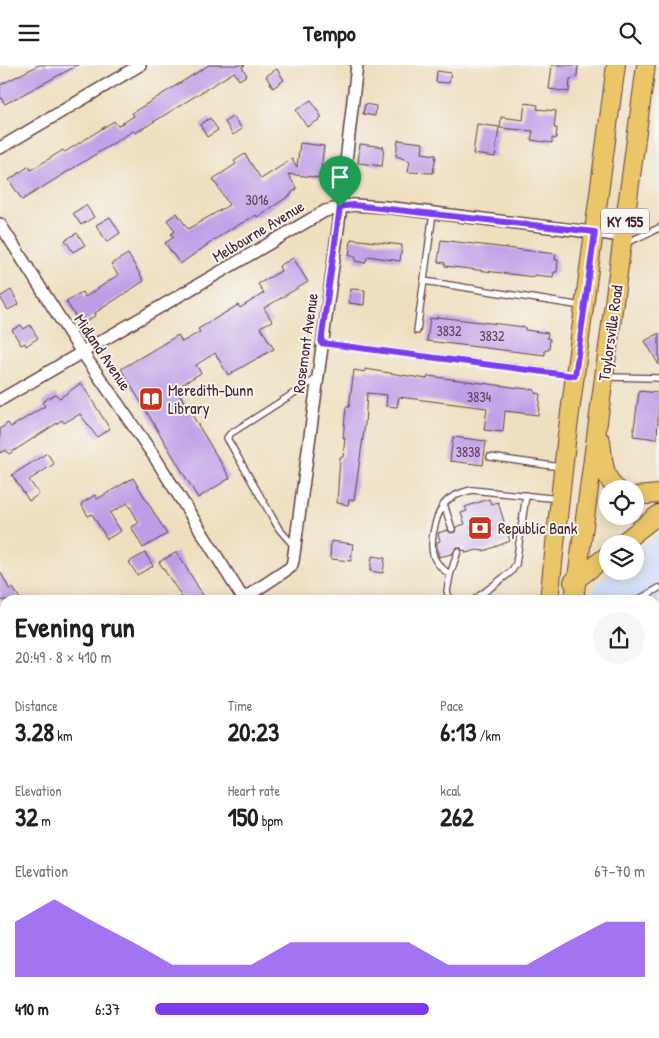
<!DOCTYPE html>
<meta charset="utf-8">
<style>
body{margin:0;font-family:"Patrick Hand",sans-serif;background:#f6f6f6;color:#202124;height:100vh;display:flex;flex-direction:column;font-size:19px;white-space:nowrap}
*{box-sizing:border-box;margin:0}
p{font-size:16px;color:#757577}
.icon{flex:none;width:28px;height:28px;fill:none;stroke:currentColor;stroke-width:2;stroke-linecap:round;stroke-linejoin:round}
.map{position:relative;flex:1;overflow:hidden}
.panel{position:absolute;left:0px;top:530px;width:660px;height:444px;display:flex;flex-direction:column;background:#fff;border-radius:15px 15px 0 0;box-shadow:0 2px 12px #0003}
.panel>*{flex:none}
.buttons{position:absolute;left:599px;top:415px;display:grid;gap:10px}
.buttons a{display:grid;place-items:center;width:45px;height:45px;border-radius:50%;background:#fff;box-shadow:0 2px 12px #0003;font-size:25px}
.pin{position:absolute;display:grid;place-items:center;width:42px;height:42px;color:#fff;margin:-51px -21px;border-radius:50% 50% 50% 0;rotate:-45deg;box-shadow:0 0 5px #0007}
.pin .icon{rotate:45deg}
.round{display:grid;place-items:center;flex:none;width:52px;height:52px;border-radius:26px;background:#f6f6f6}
.summary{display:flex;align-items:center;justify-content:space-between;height:85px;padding:0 15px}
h1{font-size:28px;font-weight:700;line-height:38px}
.metrics{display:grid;grid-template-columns:repeat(3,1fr);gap:8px;height:85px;padding:5px 15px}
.metrics div{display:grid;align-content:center}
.metrics b{font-size:25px;font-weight:700}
.metrics small{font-size:14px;font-weight:400}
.metrics p{font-size:14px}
.chart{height:140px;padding:10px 15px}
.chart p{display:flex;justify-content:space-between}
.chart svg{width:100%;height:90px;margin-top:5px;fill:#7c3aed;opacity:.7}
ul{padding:0 15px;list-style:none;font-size:16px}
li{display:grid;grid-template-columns:80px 60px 1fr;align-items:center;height:38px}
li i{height:12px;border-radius:6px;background:#7c3aed}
header{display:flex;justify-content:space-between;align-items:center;height:65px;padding:0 15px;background:#fff;font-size:22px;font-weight:700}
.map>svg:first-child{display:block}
.built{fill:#cedafa}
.building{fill:#be9de7}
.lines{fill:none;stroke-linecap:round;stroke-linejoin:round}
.lane-casing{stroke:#633c41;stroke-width:8}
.street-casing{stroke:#633c41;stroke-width:14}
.secondary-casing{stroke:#633c41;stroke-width:18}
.primary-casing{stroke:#633c41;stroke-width:20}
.lane{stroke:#fff;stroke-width:5.5}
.street{stroke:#fff;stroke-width:11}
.secondary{stroke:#f7e8c3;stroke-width:15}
.primary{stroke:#eac669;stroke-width:18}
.route-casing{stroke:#fff;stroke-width:10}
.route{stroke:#7c3aed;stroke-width:6}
.labels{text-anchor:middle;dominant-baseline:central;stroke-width:4;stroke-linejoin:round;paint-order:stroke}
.number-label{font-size:14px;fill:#673e5a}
.shield{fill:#f6f6f2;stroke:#7e6067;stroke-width:1}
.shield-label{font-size:15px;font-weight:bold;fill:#4a1f2b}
.street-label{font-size:16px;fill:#4a1f2b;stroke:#f6f6f2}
.poi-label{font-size:16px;fill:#4a1f2b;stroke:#f6f6f2;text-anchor:start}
</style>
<header><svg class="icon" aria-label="menu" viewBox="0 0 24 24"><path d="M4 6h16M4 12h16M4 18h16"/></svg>Tempo<svg class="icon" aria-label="search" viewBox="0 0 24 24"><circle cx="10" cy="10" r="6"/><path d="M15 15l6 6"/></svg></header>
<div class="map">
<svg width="659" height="973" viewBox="0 0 659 973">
<rect width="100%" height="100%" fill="#f6f6f2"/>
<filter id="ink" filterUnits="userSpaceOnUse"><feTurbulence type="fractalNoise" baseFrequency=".02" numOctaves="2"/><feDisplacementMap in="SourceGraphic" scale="10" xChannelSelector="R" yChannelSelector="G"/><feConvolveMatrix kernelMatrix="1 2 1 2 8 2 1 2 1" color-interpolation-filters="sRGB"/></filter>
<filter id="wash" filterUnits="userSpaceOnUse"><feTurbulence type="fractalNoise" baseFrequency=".0096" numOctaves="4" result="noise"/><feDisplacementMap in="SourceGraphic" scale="20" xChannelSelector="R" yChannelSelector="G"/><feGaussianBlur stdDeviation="1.12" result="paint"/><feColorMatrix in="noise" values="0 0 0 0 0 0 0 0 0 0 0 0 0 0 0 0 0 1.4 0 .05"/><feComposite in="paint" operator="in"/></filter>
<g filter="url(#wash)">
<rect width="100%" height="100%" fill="#eedfbf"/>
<path class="built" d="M659,469V838L655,840V535H593L597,519L612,506H635V486Z
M5,909V969H194L197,973H0V912Z
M655,931L659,938V973H535V969H655Z"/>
<g id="blocks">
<path class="building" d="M39,0H78L5,39L0,31V20Z
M209,0H245L242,2L247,10L239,15L234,7L147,61L135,68L133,66L22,135L9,115L29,101L31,105L63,85L65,87L114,56L118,61L134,51L132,48Z
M552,0H578L577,12L570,14L569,27L549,24Z
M277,4L284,15L273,23L266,11Z
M437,6L451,8L449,18L436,17Z
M311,35L322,53L307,62L296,45Z
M525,38L538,40L537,44L556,46L554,63H557L556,74L552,73V78L531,75L533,66L500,63L501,52L523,55Z
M365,39L376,41L375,51L363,49Z
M233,51L242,64L233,70L225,57Z
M210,53L218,65L207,72L200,60Z
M477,59L499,62L495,92L473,89Z
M398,75L423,78L422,88L436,90L433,108L408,107L410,96L396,91Z
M300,78L324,81L320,113L288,109L297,124L291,128L292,129L257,152L256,150L226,167L180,199L165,178L174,172L171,169L175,166L167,155L177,148L188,164L229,140L213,114L236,99L234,96L245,89L261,114L292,94L297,102Z
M360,79L384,82L382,101L358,98Z
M86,140L94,152L81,160L73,148Z
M110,152L120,168L107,177L96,160Z
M77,168L85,180L73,187L65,175Z
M351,174L402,180L400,196L368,191L365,198L355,196L356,191H349Z
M441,175L556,189L555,195H558L557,207H554L553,212L534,210V212L445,201V198L438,197Z
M128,189L144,216L95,248L96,250L82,259L80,255L78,256L66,236L82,227L85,232L118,210L111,199Z
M293,193L308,217L264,243L272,256L260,262L274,284L228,310L215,288L196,300L201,308L176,323L230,413L198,433L121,304L178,270L182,277L200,267L198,264L238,240L240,243L264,228L258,219L281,206L279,201Z
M351,224L365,225L364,240L349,238Z
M11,225L19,239L8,245L0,232Z
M437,252L525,262V265L548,268L547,273L550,274L549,285H545V290L427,276L430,253L436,254Z
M21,260L24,264L30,260L38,273L26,281L25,278L21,280L12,265Z
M659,268V300L645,276Z
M365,304L427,314L428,311L535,325V328L540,329L538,350L505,346L503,367L484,365L487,343L399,332L397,342L386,341L387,330L367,328L365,359L354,435H349L348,440L337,438L340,392H343L345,373H343L346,342H349L354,305L365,307Z
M81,318L110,364L97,372L80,349L64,358L62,355L9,389L6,385L0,388V364L8,358L11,362L45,341L42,337L55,329L60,333Z
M639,326L659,328L657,374L633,371Z
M453,372L486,376L483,400L450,396Z
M47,388L54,399L29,415L39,429L29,436L12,410Z
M133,413L167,469L143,483L131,462L139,458L128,438L110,448L121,466L107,474L92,449L88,451L81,439L95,430L97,434Z
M489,434L491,439L498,437L510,476L484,486L477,485L466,488L465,485L463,486L461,483L457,482L452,489L439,492L437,483V477L440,476L438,468L447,465L451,468L455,467L456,462L465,459L461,448L467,446L465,442Z
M331,476L353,479L351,496L330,494Z
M177,487L184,499L206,535H184L159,497Z
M145,488L153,501L137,510L129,497Z
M372,491L385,493L383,508L370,506Z
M0,506L10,525L13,523L21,535H0Z"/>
</g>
</g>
<g filter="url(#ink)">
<use href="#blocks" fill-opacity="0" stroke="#633c41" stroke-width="1"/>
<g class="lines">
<defs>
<path id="lane" d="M626,178L659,163
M424,216L582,241
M417,266L433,148
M321,278L572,310
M606,312L659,313
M490,392L560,402
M444,439L452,464
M294,481L279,464L227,373L230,369L316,314
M450,510L458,486
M450,535L447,526L450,510C445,506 439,501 436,496C427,483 435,452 444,439C450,431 463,427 472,425L559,434
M474,535L511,507L516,499L526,430
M638,535L659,523
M655,634L659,632
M655,646L657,658
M655,701L659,705
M655,755L659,753
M655,820L659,818
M0,960L5,962
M47,969L49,973
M167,969L170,973
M275,969L278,973
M453,969L454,973
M79,973H80
M124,973L131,969
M243,973L250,969
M320,973L328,969
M557,973L559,969
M579,973V969
M616,973V969"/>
<path id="street" d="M0,83L140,0
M0,159L75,277L154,391L244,535
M0,335L325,146L353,140L385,142L623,171
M243,534L291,502L293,496L340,149L357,0
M0,717L5,725
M0,805L5,802
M655,960H659"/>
<path id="secondary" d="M0,607L5,614
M0,647L5,654
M219,969L222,973"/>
<path id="primary" d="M601,376C603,392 603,413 617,424
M635,431L659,429
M621,479L659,449
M573,517L608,490
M549,535L566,378L616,0
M574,535L646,0
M0,887L5,884
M490,973V969
M518,973L519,969"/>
</defs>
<use href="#lane" class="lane-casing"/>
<use href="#street" class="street-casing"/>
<use href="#secondary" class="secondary-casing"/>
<use href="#primary" class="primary-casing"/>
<use href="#lane" class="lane"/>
<use href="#street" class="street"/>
<use href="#secondary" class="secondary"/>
<use href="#primary" class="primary"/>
</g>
</g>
<g class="lines" filter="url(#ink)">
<defs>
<path id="route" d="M353,140L595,167L575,311L321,278L340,142Z"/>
</defs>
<use href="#route" class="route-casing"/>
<use href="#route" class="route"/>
</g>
<defs>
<symbol id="library-square" viewBox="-11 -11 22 22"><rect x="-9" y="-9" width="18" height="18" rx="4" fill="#c8321e" stroke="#f6f6f2"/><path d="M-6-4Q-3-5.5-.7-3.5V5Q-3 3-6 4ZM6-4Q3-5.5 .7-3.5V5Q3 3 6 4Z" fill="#fff"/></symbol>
<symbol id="bank-square" viewBox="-11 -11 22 22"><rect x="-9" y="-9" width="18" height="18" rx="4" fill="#c8321e" stroke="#f6f6f2"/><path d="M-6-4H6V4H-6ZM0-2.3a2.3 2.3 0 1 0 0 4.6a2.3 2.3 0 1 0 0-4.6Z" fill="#fff"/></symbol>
</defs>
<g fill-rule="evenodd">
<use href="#library-square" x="137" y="320" width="28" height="28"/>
<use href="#bank-square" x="466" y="449" width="28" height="28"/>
</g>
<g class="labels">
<g class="number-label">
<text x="257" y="134">3016</text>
<text x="449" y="265">3832</text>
<text x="492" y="270">3832</text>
<text x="479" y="331">3834</text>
<text x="468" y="386">3838</text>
</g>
<rect class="shield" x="601" y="143.5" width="48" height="25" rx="4"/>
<g class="shield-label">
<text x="625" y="156">KY 155</text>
</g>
<g class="street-label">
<text transform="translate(258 166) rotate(-31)">Melbourne Avenue</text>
<text transform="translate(610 268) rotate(-82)">Taylorsville Road</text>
<text transform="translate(305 278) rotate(-82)">Rosemont Avenue</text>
<text transform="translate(103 287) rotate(56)">Midland Avenue</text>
</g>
<g class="poi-label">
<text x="168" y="325">Meredith-Dunn<tspan x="168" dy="18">Library</tspan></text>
<text x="498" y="463">Republic Bank</text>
</g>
</g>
</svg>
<div class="buttons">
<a><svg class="icon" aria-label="locate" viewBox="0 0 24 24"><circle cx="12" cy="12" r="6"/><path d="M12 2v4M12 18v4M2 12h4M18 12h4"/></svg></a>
<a><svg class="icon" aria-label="layers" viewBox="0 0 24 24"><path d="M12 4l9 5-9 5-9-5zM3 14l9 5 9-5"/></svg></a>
</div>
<div class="pin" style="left:340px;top:142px;background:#1e9e55"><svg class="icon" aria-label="arrive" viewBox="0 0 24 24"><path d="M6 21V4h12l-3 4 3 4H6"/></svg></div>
<section class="panel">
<div class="summary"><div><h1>Evening run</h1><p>20:49 · 8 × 410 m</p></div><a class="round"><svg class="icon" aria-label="share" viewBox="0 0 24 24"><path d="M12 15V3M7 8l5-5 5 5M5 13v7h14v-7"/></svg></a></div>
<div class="metrics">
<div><p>Distance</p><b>3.28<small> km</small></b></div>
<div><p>Time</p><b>20:23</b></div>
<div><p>Pace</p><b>6:13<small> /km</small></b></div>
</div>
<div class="metrics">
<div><p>Elevation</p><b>32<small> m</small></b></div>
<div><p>Heart rate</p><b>150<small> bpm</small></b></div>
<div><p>kcal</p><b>262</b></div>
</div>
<div class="chart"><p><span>Elevation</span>67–70 m</p>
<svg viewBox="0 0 160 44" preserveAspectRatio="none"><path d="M0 44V17L10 6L20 17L30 27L40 38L50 38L60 38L70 27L80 27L90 27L100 27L110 38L120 38L130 38L140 27L150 17L160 17V44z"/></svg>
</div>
<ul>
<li><b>410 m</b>6:37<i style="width:56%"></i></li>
</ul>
</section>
</div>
